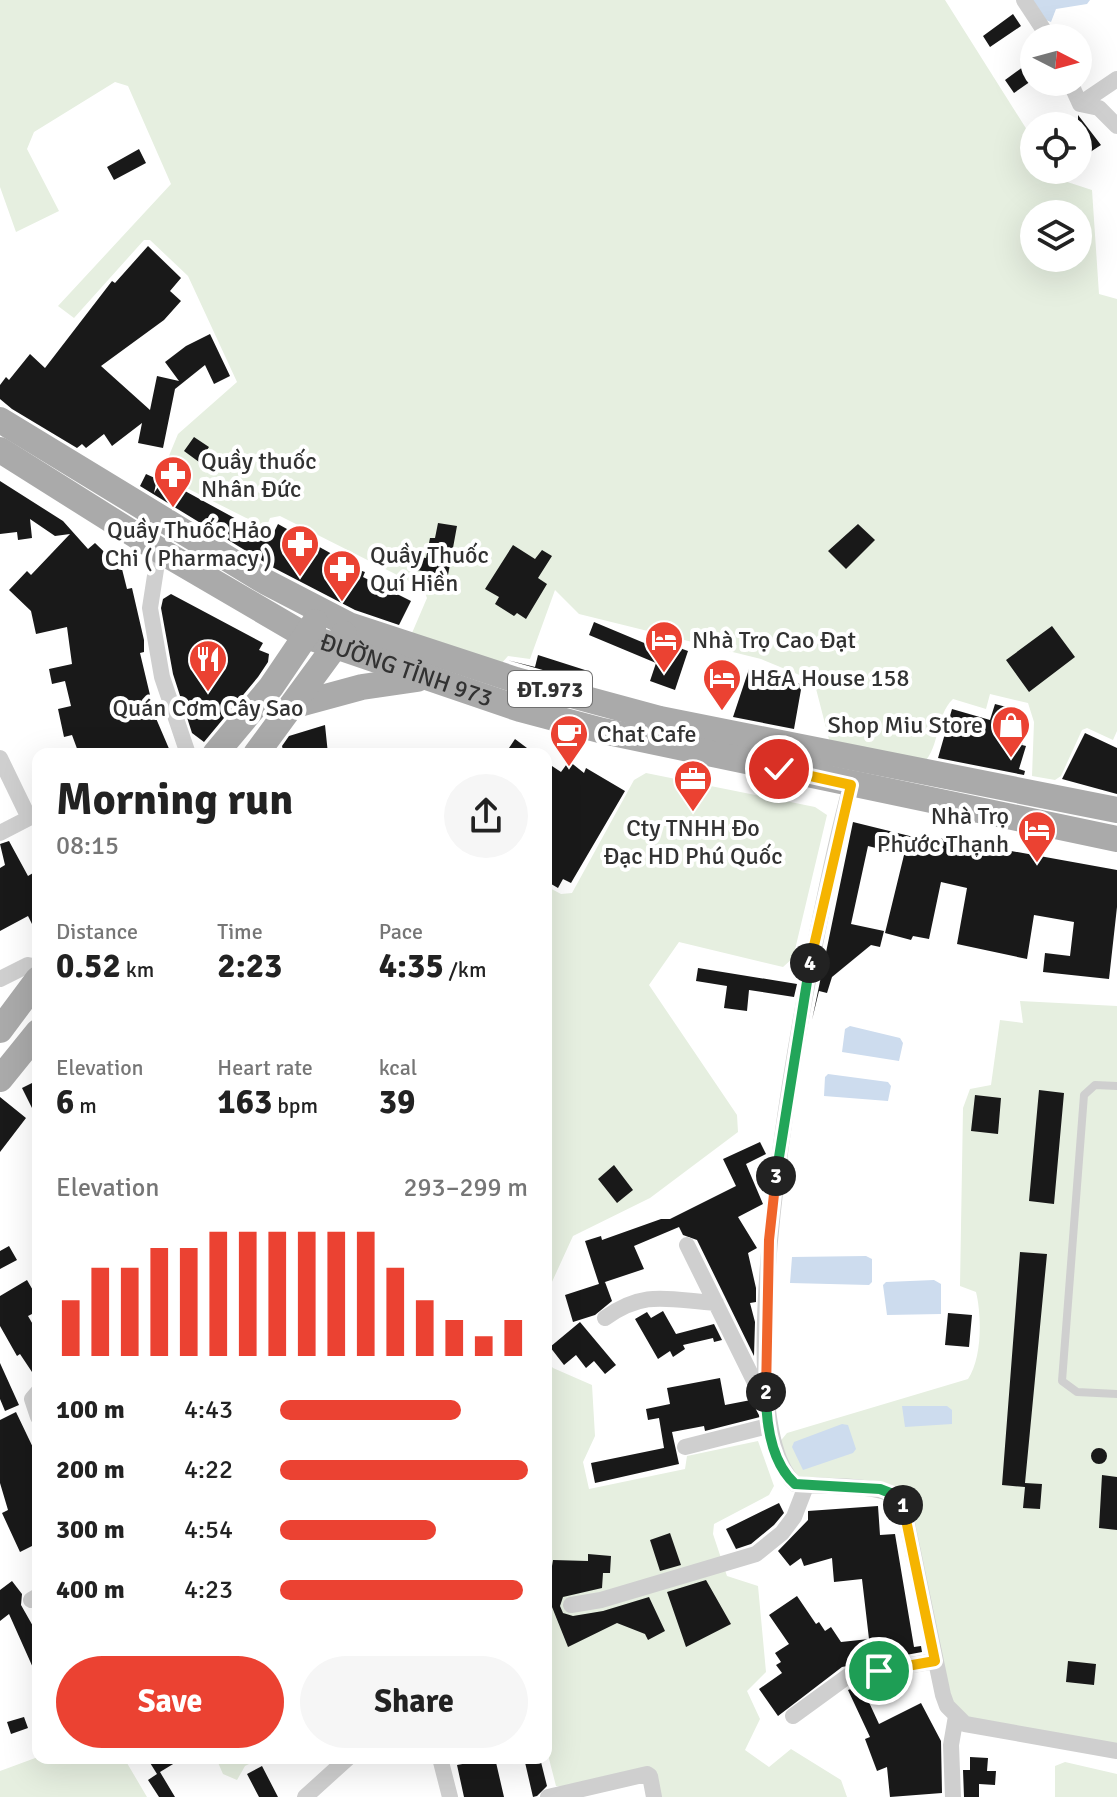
<!DOCTYPE html>
<meta charset="utf-8">
<style>
body{margin:0;font-family:Signika,sans-serif;background:#f6f6f6;color:#222;height:100vh;display:flex;flex-direction:column;font-size:30px;white-space:nowrap}
*{box-sizing:border-box;margin:0}
p{font-size:26px;color:#767676}
.icon{flex:none;width:44px;height:44px;fill:none;stroke:currentColor;stroke-width:2;stroke-linecap:round;stroke-linejoin:round}
.map{position:relative;flex:1;overflow:hidden}
.sheet{position:absolute;left:32px;top:748px;width:520px;height:1016px;display:flex;flex-direction:column;background:#fff;border-radius:16px;box-shadow:0 8px 32px #0002}
.sheet>*{flex:none}
.needle{width:52px;rotate:96deg}
.controls{position:absolute;left:1020px;top:24px;display:grid;gap:16px}
.controls a{display:grid;place-items:center;width:72px;height:72px;border-radius:50%;background:#fff;box-shadow:0 8px 32px #0002;font-size:40px}
.pin{position:absolute;display:grid;place-items:center;width:68px;height:68px;color:#fff;margin:-34px;border:4px solid #fff;border-radius:50%;box-shadow:0 2px 8px #0007}
.km{position:absolute;width:40px;height:40px;margin:-20px;border-radius:50%;background:#222;color:#fff;font-size:22px;line-height:40px;text-align:center}
.round{display:grid;place-items:center;flex:none;width:84px;height:84px;border-radius:42px;background:#f6f6f6}
.summary{display:flex;align-items:center;justify-content:space-between;height:136px;padding:0 24px}
h1{font-size:44px;font-weight:700;line-height:60px}
.figures{display:grid;grid-template-columns:repeat(3,1fr);gap:12px;height:136px;padding:8px 24px}
.figures div{display:grid;align-content:center}
.figures b{font-size:34px;font-weight:700}
.figures small{font-size:22px;font-weight:400}
.figures p{font-size:22px}
.chart{height:224px;padding:16px 24px}
.chart p{display:flex;justify-content:space-between}
.chart svg{width:100%;height:144px;margin-top:8px;stroke:#eb4232;stroke-width:6}
.action{display:flex;gap:16px;margin-top:auto;padding:16px 24px}
.action a{flex:1;height:92px;border-radius:48px;background:#eb4232;color:#fff;font-size:32px;font-weight:700;line-height:92px;text-align:center}
.action a+a{background:#f6f6f6;color:#222}
ul{padding:0 24px;list-style:none;font-size:26px}
li{display:grid;grid-template-columns:128px 96px 1fr;align-items:center;height:60px}
li i{height:20px;border-radius:10px;background:#eb4232}
.map>svg:first-child{display:block}
.green{fill:#e6efe0;fill-rule:evenodd}
.water{fill:#cddcee}
.building{fill:#191919}
.lines{fill:none;stroke-linecap:round;stroke-linejoin:round}
.lane{stroke:#cfcfcf;stroke-width:8}
.street{stroke:#cfcfcf;stroke-width:16}
.primary{stroke:#aaa;stroke-width:26}
.split-1-casing{stroke:#fff;stroke-width:16}
.split-2-casing{stroke:#fff;stroke-width:16}
.split-3-casing{stroke:#fff;stroke-width:16}
.split-4-casing{stroke:#fff;stroke-width:16}
.split-5-casing{stroke:#fff;stroke-width:16}
.split-1{stroke:#f5b400;stroke-width:10}
.split-2{stroke:#22a559;stroke-width:10}
.split-3{stroke:#f0652b;stroke-width:10}
.split-4{stroke:#22a559;stroke-width:10}
.split-5{stroke:#f5b400;stroke-width:10}
.labels{text-anchor:middle;dominant-baseline:central;stroke-width:8;stroke-linejoin:round;paint-order:stroke}
.shield{fill:#fff;stroke:#707070;stroke-width:2}
.shield-label{font-size:22px;font-weight:bold;fill:#323232}
.poi-label{font-size:24px;fill:#323232;stroke:#fff;text-anchor:start}
.street-label{font-size:24px;fill:#323232;stroke:#fff}
</style>
<div class="map">
<svg width="1117" height="1797" viewBox="0 0 1117 1797">
<rect width="100%" height="100%" fill="#fff"/>
<path class="green" d="M0,0H945L1034,141V170H1052L1058,179L1092,190L1099,294L1117,299V731L1113,740L1087,728L1082,730L1061,776L1055,780L1032,776L1034,722L1028,703L990,694L986,709L953,699C935,716 941,745 923,764L831,747L814,681L761,659L579,614L555,590L530,659L508,656L501,664L412,633L427,598L423,588L280,516L270,518L266,528L161,475L178,434L237,382L188,276L150,240H144L74,318L58,306L171,184L128,86L115,82L34,132L27,149L59,211L16,232L0,187ZM1034,214H1078V258H1034Z
M646,773L815,807L827,815L793,958L783,967L679,942L649,985L737,1115L738,1132L650,1198L573,1236L546,1295V886L561,894L572,893L634,780Z
M1020,1001L1117,1006V1747L974,1721L955,1708L948,1696L908,1500C883,1473 834,1482 800,1481L778,1444L787,1433L968,1379C982,1358 982,1317 976,1292L960,1286L963,1108L970,1089L991,1085L1000,1020L1023,1023Z
M546,1360L553,1368L592,1385L595,1436L583,1462L589,1489L685,1469L687,1456L758,1441L774,1486L769,1495L714,1524L713,1534L727,1576L758,1586L766,1672L747,1691L760,1719L745,1750L769,1767L791,1749L841,1780L847,1797H661L656,1775L565,1788L556,1786L546,1747Z
M38,1757L124,1758L147,1797H0V1771Z
M216,1758H261L245,1766L237,1780L223,1774Z
M1065,1762L1117,1774V1797H1055V1766Z"/>
<path class="water" d="M1031,0H1090L1087,4L1056,9L1051,22L1043,19Z
M850,1026L900,1038L903,1043L899,1061L842,1052L845,1029Z
M828,1074L888,1082L891,1086L888,1101L824,1096L825,1077Z
M866,1256L872,1259V1282L869,1285L790,1283L792,1257Z
M934,1280L941,1284V1314L887,1315L883,1285L886,1282Z
M902,1406H947L952,1410V1424L905,1427Z
M842,1424L848,1425L856,1449L853,1453L803,1470L792,1447L794,1442Z"/>
<path class="building" d="M1013,14L1021,26L990,47L983,36Z
M1034,59V79L1014,93L1005,80Z
M1078,115L1101,145L1078,160Z
M139,149L146,163L114,180L107,167Z
M148,246L181,278L170,291L181,301L164,320L101,366L150,410L157,376L179,381L165,362L186,346L210,334L230,376L214,384L205,365L175,389L163,448L138,443L142,423L112,446L104,434L86,448L82,444L77,448L12,409L0,399V385L6,377L9,380L30,354L45,368L112,281L115,283Z
M194,437L209,447L199,462L184,451Z
M146,474L157,479L154,493L162,481L174,485L271,538L278,524L332,554L329,560L365,572L363,577L411,601L399,625L355,610L274,568L140,486Z
M0,481L63,521L88,549L95,543L122,569L127,589L132,588L144,640V652L140,653L155,716L170,751L79,754L72,735L64,737L58,709L71,706L65,681L52,684L49,669L72,664L67,627L36,634L31,611L9,590L27,571L31,575L70,534L55,536L30,519L32,538L18,540L17,532L0,534Z
M438,523L457,526L448,575L416,570L418,557L426,558L430,538H435Z
M858,524L875,540L846,569L828,551Z
M513,545L535,559L542,550L552,556L538,578L547,584L526,619L517,613L514,616L495,604L499,597L485,589Z
M171,594L263,643L259,650L269,654L268,662L258,677L204,742L192,733L173,674L161,608L163,599Z
M594,622L661,650L663,642L688,651L675,690L650,681L656,663L589,635Z
M1052,626L1075,657L1029,692L1006,660Z
M538,655L585,670L582,681L507,660L535,667Z
M749,669L763,673L762,677L802,684L794,729L733,717Z
M995,704L1010,708L1004,732L1024,738L1022,745L1026,746L1019,769L1025,771L1024,775L938,758L952,709L990,720Z
M325,725L328,754H284L282,746L289,736Z
M1085,733L1117,748V794L1062,779Z
M515,739L535,754H505Z
M569,761L584,773L586,768L625,791L571,883L563,879L558,888L546,881V762L561,772Z
M853,822L938,843L939,838L1117,870V907L1109,979L1043,972L1045,953L1070,956L1074,922L1034,915L1027,959L957,944L967,888L941,882L929,939L913,936L911,940L885,933L904,855L868,846L851,924L884,931L880,947L871,945L832,977L827,993L819,991L812,1020Z
M9,841L28,876L38,870V936L28,916L0,931V868L5,865L0,844Z
M698,968L797,984L794,997L749,990L747,1011L724,1008L727,986L696,981Z
M38,1080V1120L22,1088Z
M1039,1090L1064,1093L1054,1204L1029,1201Z
M975,1095L1001,1098L998,1134L971,1131Z
M0,1097L26,1118L0,1152Z
M760,1142L766,1154L746,1164L763,1204L738,1217L757,1248L748,1253L756,1288V1302L750,1303L755,1322L754,1356L697,1240L683,1235L679,1227L634,1246L644,1269L599,1284L585,1241L601,1236L602,1240L661,1219H670L736,1186L723,1159Z
M614,1165L633,1190L617,1203L598,1179Z
M9,1246L17,1260L0,1269V1251Z
M1020,1252L1047,1254L1025,1483L1042,1484L1040,1509L1023,1508L1025,1487L1002,1485Z
M27,1280L38,1299V1311L28,1316L38,1333V1381L20,1354L17,1356L0,1326V1296Z
M605,1282L612,1301L595,1315L573,1322L565,1295Z
M663,1311L676,1334L714,1324L722,1340L714,1342L713,1338L683,1345L685,1349L673,1357L670,1351L658,1359L635,1319L647,1312L651,1318Z
M948,1313L972,1315L969,1347L945,1345Z
M580,1322L616,1365L605,1374L594,1361L586,1368L576,1355L564,1365L550,1347Z
M0,1363L19,1405L5,1411L0,1399Z
M720,1378L725,1405L751,1400L760,1417L705,1431L704,1426L672,1432L679,1464L595,1483L591,1463L664,1448L659,1418L648,1420L646,1409L670,1404L667,1388Z
M16,1412L38,1458V1543L20,1552L2,1513L8,1510L0,1483V1420Z
M1091 1456a8 8 0 1 1 16 0a8 8 0 1 1-16 0Z
M1102,1475L1117,1477V1530L1099,1528Z
M779,1503L784,1513L774,1525L751,1544L736,1549L726,1529Z
M878,1506L880,1535L895,1534L914,1647L921,1646L922,1652L842,1667L778,1716L759,1689L782,1673L776,1665L781,1662L775,1653L789,1644L769,1615L797,1596L816,1624L819,1622L825,1631L831,1627L841,1642L869,1639L862,1579L834,1582L832,1558L804,1566L801,1558L790,1566L778,1551L808,1520V1511Z
M670,1533L681,1565L660,1571L650,1540Z
M588,1554L611,1556L610,1573H603L602,1588L563,1597L560,1606L563,1613L573,1616L603,1611L649,1597L665,1631L648,1640L645,1634L617,1623L568,1647L546,1592V1566H552L553,1560L588,1561Z
M706,1580L731,1624L686,1647L667,1592Z
M12,1581L22,1594L21,1605L38,1635V1679L9,1614L0,1621V1590Z
M1068,1661L1096,1664L1094,1685L1066,1682Z
M861,1685L879,1724L921,1703L941,1741L942,1793L890,1797L887,1767L877,1771L865,1739L870,1737L848,1690Z
M24,1717L28,1728L11,1734L7,1722Z
M970,1757L988,1758L987,1771H996L995,1785L979,1784V1797H964L963,1770H970Z
M147,1758H183L160,1772L175,1797H159L148,1780L157,1774Z
M495,1758L504,1797H464L457,1765Z
M524,1758H540L547,1786L537,1796L533,1797Z
M262,1766L278,1797H259L247,1774Z"/>
<g class="lines">
<path class="lane" d="M1117,1086L1095,1085L1084,1095L1062,1381L1077,1392L1117,1394"/>
<path class="street" d="M1024,0L1049,38
M1070,82L1080,104L1099,108L1117,126
M1080,104L1117,79
M159,550L150,608L162,677L188,754
M0,758L29,818L0,833
M851,785C820,898 713,1407 795,1484C822,1488 890,1481 903,1504L943,1695L947,1706L965,1724L1117,1751
M0,979L28,965L38,967
M687,1245L765,1403
M605,1318C645,1289 669,1300 716,1303
M38,1392L32,1399L38,1417
M685,1447L768,1426
M31,1600L38,1596
M571,1605L601,1600L756,1554L782,1533L794,1517L806,1486
M793,1716L848,1676L935,1661
M440,1758L450,1797
M305,1797L348,1758
M548,1797L647,1774L650,1776L654,1797
M953,1797L951,1745L956,1716"/>
<g class="primary">
<path d="M0,420L266,582L349,625L516,680L660,719L1117,810"/>
<path id="s1" d="M0,450L159,550L306,636L520,709L603,731L1117,839"/>
<path d="M292,706L362,687L417,679"/>
<path d="M215,754L271,687L315,622"/>
<path d="M256,754L344,634"/>
<path d="M0,1030L38,979"/>
<path d="M0,1079L38,1032"/>
</g>
</g>
<g class="lines">
<defs>
<path id="split-1" d="M879,1671L935,1661L903,1505"/>
<path id="split-2" d="M766,1392C766,1423 771,1462 795,1484L880,1489L898,1496L903,1505"/>
<path id="split-3" d="M766,1392L769,1240L776,1176"/>
<path id="split-4" d="M776,1176L810,963"/>
<path id="split-5" d="M779,769L851,785L810,963"/>
</defs>
<use href="#split-1" class="split-1-casing"/>
<use href="#split-2" class="split-2-casing"/>
<use href="#split-3" class="split-3-casing"/>
<use href="#split-4" class="split-4-casing"/>
<use href="#split-5" class="split-5-casing"/>
<use href="#split-1" class="split-1"/>
<use href="#split-2" class="split-2"/>
<use href="#split-3" class="split-3"/>
<use href="#split-4" class="split-4"/>
<use href="#split-5" class="split-5"/>
</g>
<defs>
<symbol id="pharmacy-pin" viewBox="-11 -11 22 30"><path d="M0 17L-7.5 6A9.5 9.5 0 1 1 7.5 6Z" fill="#eb4232" stroke="#fff"/><path d="M-2-6h4v4h4v4h-4v4h-4v-4h-4v-4h4Z" fill="#fff"/></symbol>
<symbol id="hotel-pin" viewBox="-11 -11 22 30"><path d="M0 17L-7.5 6A9.5 9.5 0 1 1 7.5 6Z" fill="#eb4232" stroke="#fff"/><path d="M-6-4.5h1.5V1H6V5H4.5V3h-9V5H-6ZM-4 0a1.8 1.8 0 1 1 3.6 0ZM.5 0V-2.5h3Q6-2.5 6 0Z" fill="#fff"/></symbol>
<symbol id="restaurant-pin" viewBox="-11 -11 22 30"><path d="M0 17L-7.5 6A9.5 9.5 0 1 1 7.5 6Z" fill="#eb4232" stroke="#fff"/><path d="M-5-6h1v4h1v-4h1v4h1v-4h1v5L-1.5 .5V6h-2V.5L-5-1ZM5-6V6H3V1.5H1.5Q1.5-4 5-6Z" fill="#fff"/></symbol>
<symbol id="shop-pin" viewBox="-11 -11 22 30"><path d="M0 17L-7.5 6A9.5 9.5 0 1 1 7.5 6Z" fill="#eb4232" stroke="#fff"/><path d="M-5-2.5h2.3a2.7 3.5 0 0 1 5.4 0H5L5.5 6h-11ZM-1.5-2.5h3a1.5 2.3 0 0 0-3 0Z" fill="#fff"/></symbol>
<symbol id="cafe-pin" viewBox="-11 -11 22 30"><path d="M0 17L-7.5 6A9.5 9.5 0 1 1 7.5 6Z" fill="#eb4232" stroke="#fff"/><path d="M-5.5-4.5H6V0H3Q3 3.5 0 3.5H-2.5Q-5.5 3.5-5.5 0ZM3-3.2v2h1.7v-2ZM-6 4.5H4V6H-6Z" fill="#fff"/></symbol>
<symbol id="office-pin" viewBox="-11 -11 22 30"><path d="M0 17L-7.5 6A9.5 9.5 0 1 1 7.5 6Z" fill="#eb4232" stroke="#fff"/><path d="M-6-3h4V-5.5h4V-3h4V5H-6ZM-1-4.5V-3h2v-1.5ZM-6 0V1H6V0Z" fill="#fff"/></symbol>
</defs>
<g fill-rule="evenodd">
<use href="#pharmacy-pin" x="151" y="453" width="44" height="60"/>
<use href="#pharmacy-pin" x="278" y="522" width="44" height="60"/>
<use href="#pharmacy-pin" x="320" y="547" width="44" height="60"/>
<use href="#hotel-pin" x="642" y="618" width="44" height="60"/>
<use href="#restaurant-pin" x="186" y="637" width="44" height="60"/>
<use href="#hotel-pin" x="700" y="656" width="44" height="60"/>
<use href="#shop-pin" x="989" y="703" width="44" height="60"/>
<use href="#cafe-pin" x="547" y="712" width="44" height="60"/>
<use href="#office-pin" x="671" y="757" width="44" height="60"/>
<use href="#hotel-pin" x="1015" y="808" width="44" height="60"/>
</g>
<g class="labels">
<rect class="shield" x="508" y="671" width="84" height="36" rx="6"/>
<g class="shield-label">
<text x="550" y="689">ĐT.973</text>
</g>
<g class="poi-label">
<text x="201" y="461">Quầy thuốc<tspan x="201" dy="28">Nhân Đức</tspan></text>
<text x="272" y="530" text-anchor="end">Quầy Thuốc Hảo<tspan x="272" dy="28">Chi ( Pharmacy )</tspan></text>
<text x="370" y="555">Quầy Thuốc<tspan x="370" dy="28">Quí Hiền</tspan></text>
<text x="692" y="640">Nhà Trọ Cao Đạt</text>
<text x="750" y="678">H&amp;A House 158</text>
<text x="208" y="708" text-anchor="middle">Quán Cơm Cây Sao</text>
<text x="983" y="725" text-anchor="end">Shop Miu Store</text>
<text x="597" y="734">Chat Cafe</text>
<text x="1009" y="816" text-anchor="end">Nhà Trọ<tspan x="1009" dy="28">Phước Thạnh</tspan></text>
<text x="693" y="828" text-anchor="middle">Cty TNHH Đo<tspan x="693" dy="28">Đạc HD Phú Quốc</tspan></text>
</g>
<g class="street-label">
<text stroke="none"><textPath href="#s1" startOffset="464">ĐƯỜNG TỈNH 973</textPath></text>
</g>
</g>
</svg>
<div class="controls">
<a><svg class="needle" viewBox="-14 -14 28 28"><path d="M0-13l5 13h-10z" fill="#e53935"/><path d="M0 13l5-13h-10z" fill="#767676"/></svg></a>
<a><svg class="icon" aria-label="locate" viewBox="0 0 24 24"><circle cx="12" cy="12" r="6"/><path d="M12 2v4M12 18v4M2 12h4M18 12h4"/></svg></a>
<a><svg class="icon" aria-label="layers" viewBox="0 0 24 24"><path d="M12 4l9 5-9 5-9-5zM3 14l9 5 9-5"/></svg></a>
</div>
<div class="pin" style="left:879px;top:1671px;background:#1e9e55"><svg class="icon" aria-label="arrive" viewBox="0 0 24 24"><path d="M6 21V4h12l-3 4 3 4H6"/></svg></div>
<div class="pin" style="left:779px;top:769px;background:#d93025"><svg class="icon" aria-label="check" viewBox="0 0 24 24"><path d="M5 12l5 5 9-10"/></svg></div>
<b class="km" style="left:903px;top:1505px">1</b>
<b class="km" style="left:766px;top:1392px">2</b>
<b class="km" style="left:776px;top:1176px">3</b>
<b class="km" style="left:810px;top:963px">4</b>
<section class="sheet">
<div class="summary"><div><h1>Morning run</h1><p>08:15</p></div><a class="round"><svg class="icon" aria-label="share" viewBox="0 0 24 24"><path d="M12 15V3M7 8l5-5 5 5M5 13v7h14v-7"/></svg></a></div>
<div class="figures">
<div><p>Distance</p><b>0.52<small> km</small></b></div>
<div><p>Time</p><b>2:23</b></div>
<div><p>Pace</p><b>4:35<small> /km</small></b></div>
</div>
<div class="figures">
<div><p>Elevation</p><b>6<small> m</small></b></div>
<div><p>Heart rate</p><b>163<small> bpm</small></b></div>
<div><p>kcal</p><b>39</b></div>
</div>
<div class="chart"><p><span>Elevation</span>293–299 m</p>
<svg viewBox="0 0 160 44" preserveAspectRatio="none"><path d="M5 44V27M15 44V17M25 44V17M35 44V11M45 44V11M55 44V6M65 44V6M75 44V6M85 44V6M95 44V6M105 44V6M115 44V17M125 44V27M135 44V33M145 44V38M155 44V33"/></svg>
</div>
<ul>
<li><b>100 m</b>4:43<i style="width:73%"></i></li>
<li><b>200 m</b>4:22<i style="width:100%"></i></li>
<li><b>300 m</b>4:54<i style="width:63%"></i></li>
<li><b>400 m</b>4:23<i style="width:98%"></i></li>
</ul>
<div class="action"><a>Save</a><a>Share</a></div>
</section>
</div>
